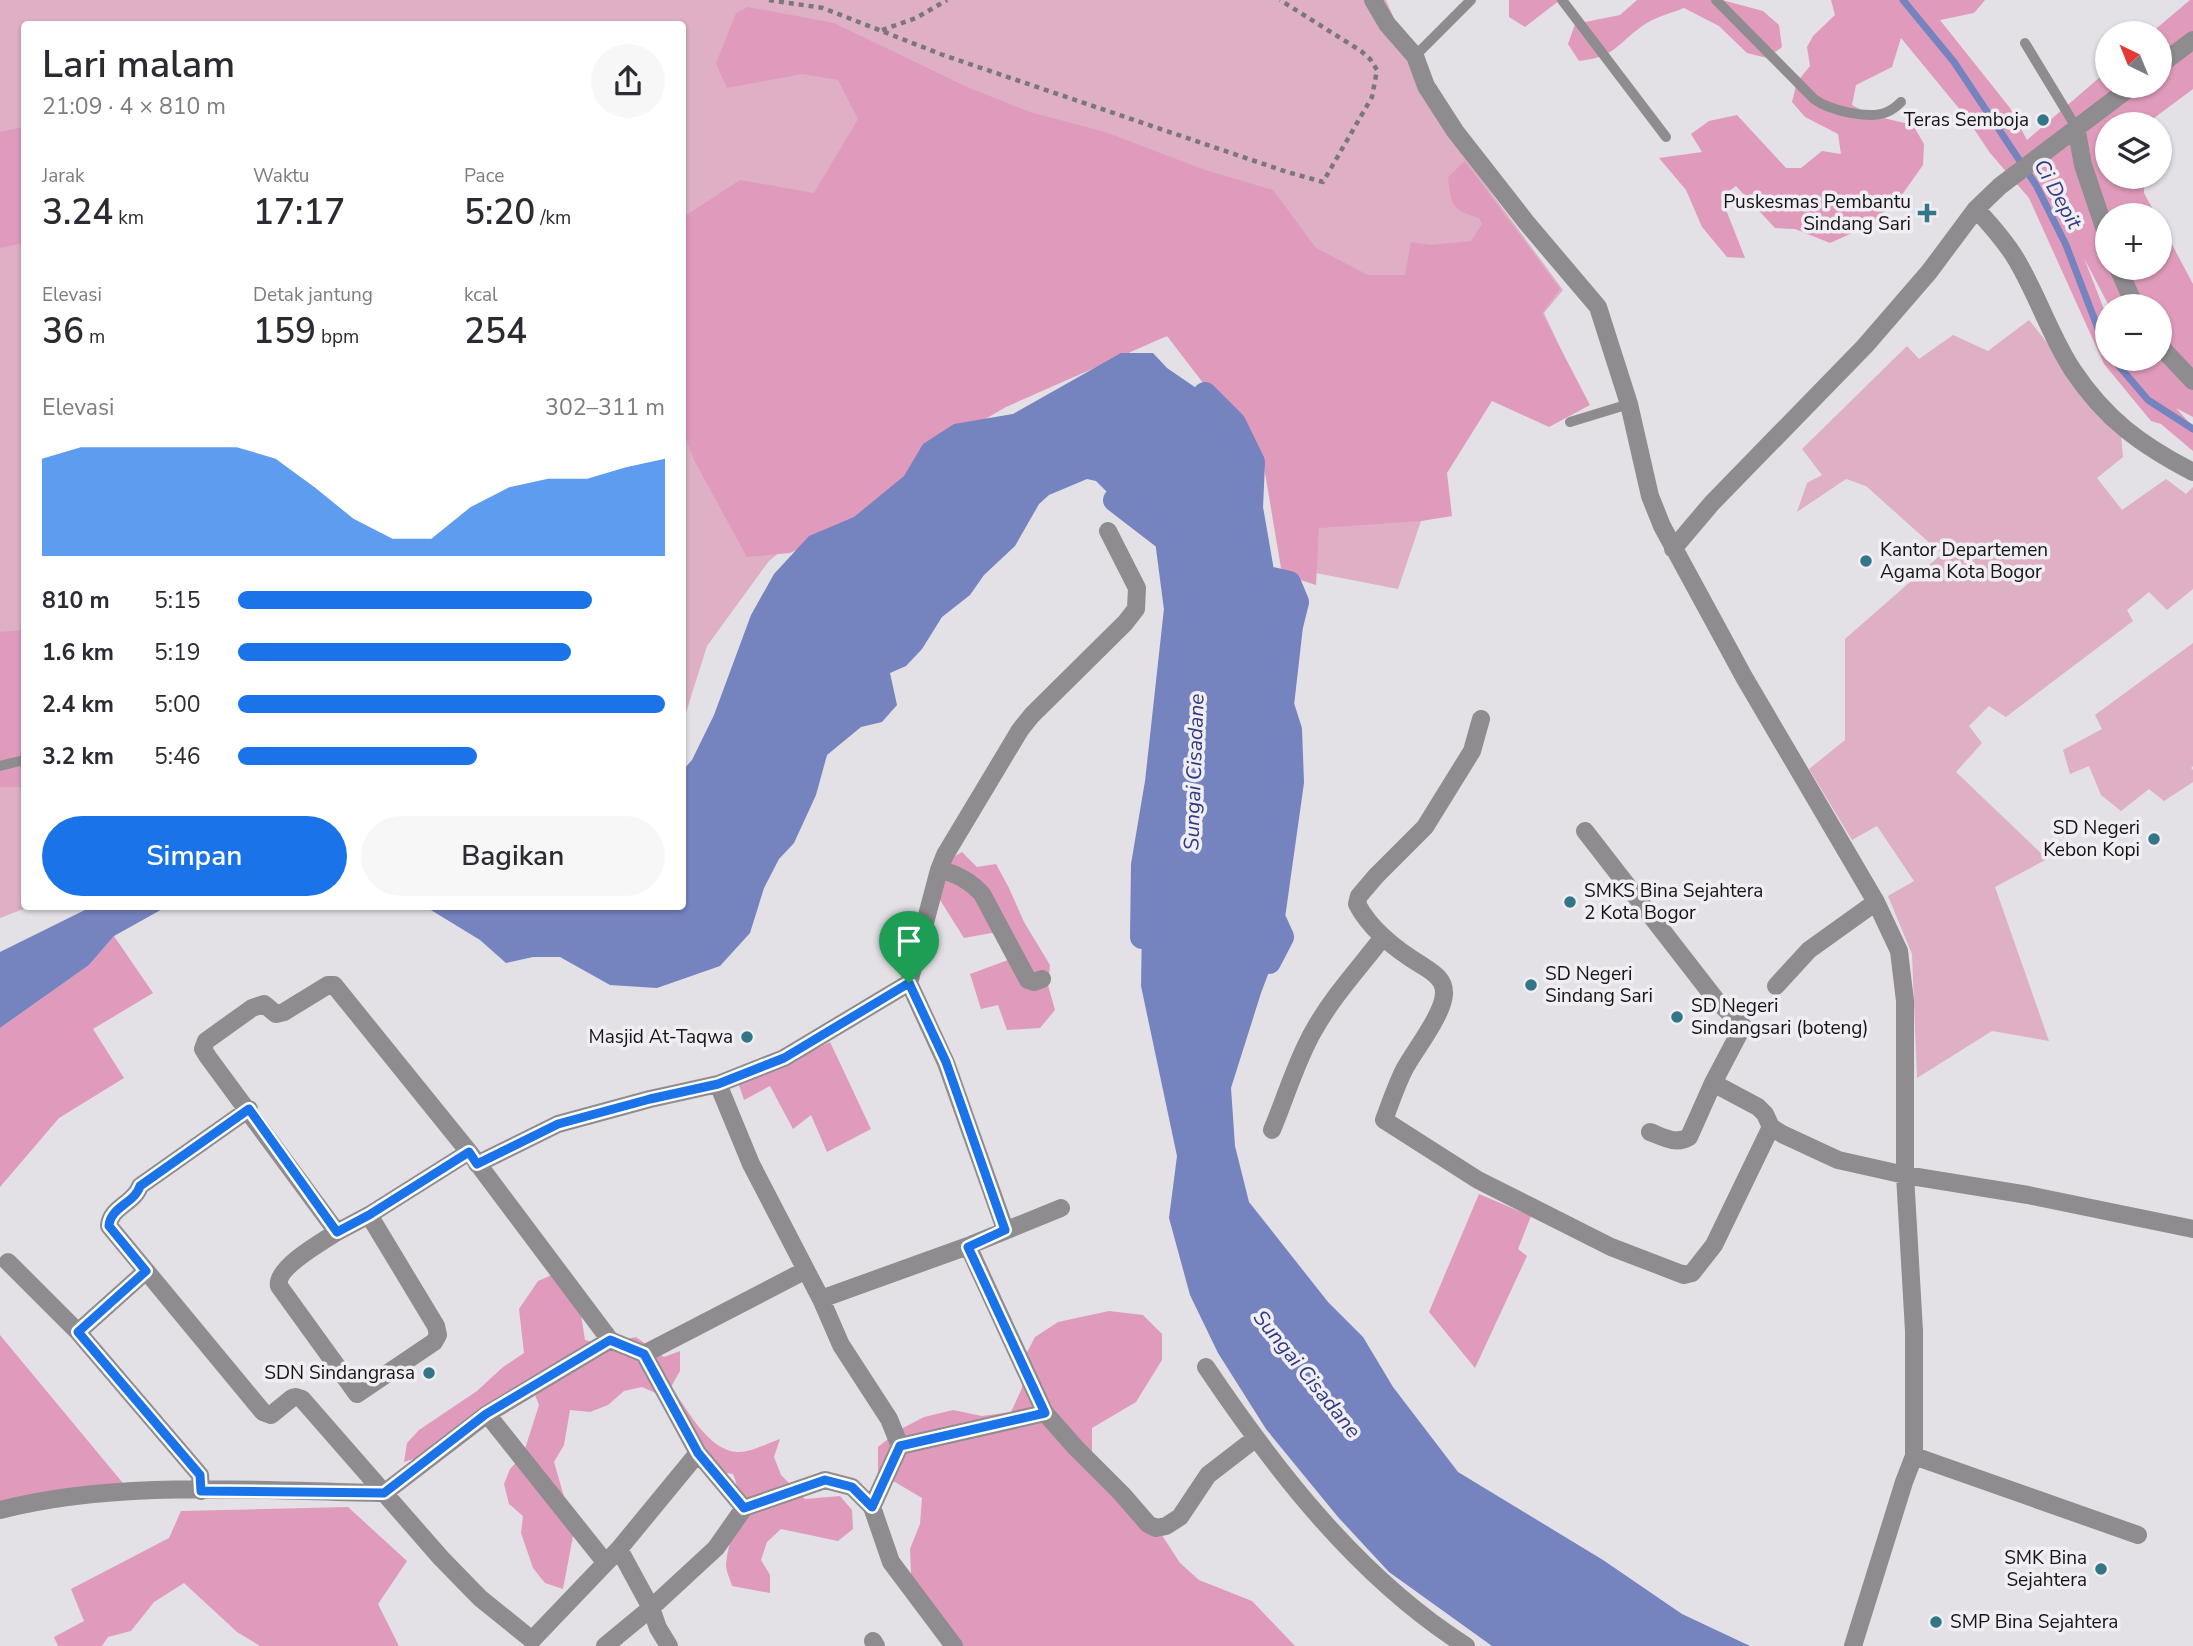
<!DOCTYPE html>
<html lang="id">
<meta charset="utf-8">
<style>
body{margin:0;font-family:"Nunito Sans",sans-serif;background:#f7f7f7;color:#2b2b33;height:100vh;display:flex;flex-direction:column;font-size:26px;white-space:nowrap}
*{box-sizing:border-box;margin:0}
p{font-size:23px;color:#7c7c81}
.icon{flex:none;width:38px;height:38px;fill:none;stroke:currentColor;stroke-width:2;stroke-linecap:round;stroke-linejoin:round}
.map{position:relative;flex:1;overflow:hidden}
.sheet{position:absolute;left:21px;top:21px;width:665px;height:889px;display:flex;flex-direction:column;background:#fff;border-radius:7px;box-shadow:0 2px 5px #0004}
.sheet>*{flex:none}
.needle{width:46px;rotate:317deg}
.controls{position:absolute;left:2095px;top:21px;display:grid;gap:14px}
.controls a{display:grid;place-items:center;width:77px;height:77px;border-radius:50%;background:#fff;box-shadow:0 2px 5px #0004;font-size:35px}
.pin{position:absolute;display:grid;place-items:center;width:60px;height:60px;color:#fff;margin:-72px -30px;border-radius:50% 50% 50% 0;rotate:-45deg;box-shadow:0 0 7px #0007}
.pin .icon{rotate:45deg}
.round{display:grid;place-items:center;flex:none;width:74px;height:74px;border-radius:37px;background:#f7f7f7}
.head{display:flex;align-items:center;justify-content:space-between;height:119px;padding:0 21px}
h1{font-size:38px;font-weight:600;line-height:52px}
.stats{display:grid;grid-template-columns:repeat(3,1fr);gap:10px;height:119px;padding:7px 21px}
.stats div{display:grid;align-content:center}
.stats b{font-size:35px;font-weight:600}
.stats small{font-size:19px;font-weight:400}
.stats p{font-size:19px}
.chart{height:196px;padding:14px 21px}
.chart p{display:flex;justify-content:space-between}
.chart svg{width:100%;height:126px;margin-top:7px;fill:#1a73e8;opacity:.7}
.action{display:flex;gap:14px;margin-top:auto;padding:14px 21px}
.action a{flex:1;height:80px;border-radius:42px;background:#1a73e8;color:#fff;font-size:28px;font-weight:600;line-height:80px;text-align:center}
.action a+a{background:#f7f7f7;color:#2b2b33}
ul{padding:0 21px;list-style:none;font-size:23px}
li{display:grid;grid-template-columns:112px 84px 1fr;align-items:center;height:52px}
li i{height:18px;border-radius:9px;background:#1a73e8}
.map>svg:first-child{display:block}
.green{fill:#deafc5}
.forest{fill:#e09bbc;fill-rule:evenodd}
.water{fill:#7583bf}
.lines{fill:none;stroke-linecap:round;stroke-linejoin:round}
.stream{stroke:#7583bf;stroke-width:7}
.canal{stroke:#7583bf;stroke-width:24}
.path{stroke:#79777a;stroke-width:4.5;stroke-dasharray:5 5;stroke-linecap:butt}
.service{stroke:#8e8c8e;stroke-width:10}
.minor{stroke:#8e8c8e;stroke-width:18}
.route-casing{stroke:#fff;stroke-width:14}
.route{stroke:#1a73e8;stroke-width:9}
.poi-dot{fill:#337687;stroke:#f0edf3;stroke-width:2.5}
.labels{text-anchor:middle;dominant-baseline:central;stroke-width:7;stroke-linejoin:round;paint-order:stroke}
.poi-label{font-size:19px;fill:#161416;stroke:#f0edf3;text-anchor:end}
.water-label{font-size:21px;font-style:italic;fill:#303a83;stroke:#f0edf3}
</style>
<div class="map">
<svg width="2193" height="1646" viewBox="0 0 2193 1646">
<rect width="100%" height="100%" fill="#e3e0e6"/>
<path class="green" d="M0,0H1386L1439,122L1563,290L1544,313L1586,403L1491,397L1442,472L1448,514L1421,521L1398,589L1285,567L1263,461L1223,380L1167,336L975,393L769,561L707,646L683,722L682,24H24V906L29,907L0,918Z
M2029,320L2121,435L2123,457L2097,478L2122,510L2166,479L2186,494L2193,487V589L2167,610L2149,592L2127,610L2133,621L2006,717L1989,706L1969,726L1982,743L1956,772L2047,859L1995,887L2049,1041L1992,1031L1917,1078L1912,954L1888,896L1914,881L1877,826L1852,840L1809,769L1845,740V639L1942,554L1866,486L1846,479L1797,512L1807,483L1822,475L1802,449L1907,346L1919,359L1953,335L1988,351Z
M2193,643V766L2191,768L2193,770V782L2164,801L2149,789L2121,811L2101,795L2089,766L2070,774L2063,750L2102,729L2095,715Z"/>
<path class="forest" d="M1509,0H1560L1525,27L1509,17Z
M1637,0H1722L1763,11L1779,25L1782,47L1767,58L1747,53L1719,26L1684,8C1672,13 1658,16 1647,23C1618,41 1618,57 1579,61L1568,44L1575,24L1620,15Z
M1831,0H1985L1974,13L1940,20L2010,108L2027,140L2107,71V86H2160V33H2151L2190,0H2193V89L2146,124H2107V177H2144V193L2156,215H2107V268H2160V222L2193,284V417L2176,408L2193,427V451L2161,424L2151,421L2104,364L2029,198L1990,153L1966,117L1901,38L1892,67L1856,85L1852,105L1871,115L1913,125L1924,144L1923,165L1899,199L1868,226L1830,243L1795,229L1775,228L1736,186L1721,197L1745,258L1727,257L1702,227L1686,190L1659,158L1702,152L1691,134L1709,121L1737,115L1786,168H1801L1822,151L1841,154L1838,134L1805,117L1792,102L1797,82L1810,66L1807,47L1813,36L1835,15ZM2084,258L2109,306H2160V359H2134L2135,362L2132,359H2107V317Z
M748,7L834,23L967,87L1030,112L1105,132L1205,170L1273,190L1316,248L1368,275H1405L1411,242L1430,245L1471,241L1482,224L1479,218C1451,210 1451,204 1448,177L1465,161L1560,289L1542,313L1590,405L1549,427L1492,401L1447,473L1452,516L1421,521L1319,528L1316,585L1282,574L1263,461L1167,336L1006,407L922,456L919,471L841,529L790,553L747,557L694,460L685,436L683,460L682,288L685,286V216L740,180L814,193L858,119L838,80L802,74L727,88L716,63L736,13Z
M24,127V243L0,248V132Z
M24,630V787H0V632Z
M962,852L977,867L996,864L1009,888L1024,922L1050,965L1048,985L1055,1010L1040,1028L1007,1030L998,1005L981,1009L970,974L1008,960L997,932L964,938L935,892L944,862Z
M114,936L153,993L93,1029L124,1078L59,1118L0,1187V1028L89,965Z
M830,1042L871,1129L827,1152L811,1115L793,1129L770,1086L744,1100L739,1085Z
M1479,1194L1531,1216L1518,1249L1527,1256L1475,1368L1429,1312Z
M554,1274L579,1302L585,1340L603,1345L636,1337L664,1357L680,1351V1371L671,1387C687,1408 707,1450 737,1452C750,1453 768,1443 780,1439L774,1457L781,1475L805,1499L840,1496L852,1510L853,1529L838,1541L781,1529L767,1542L761,1560L770,1575V1593L732,1586C730,1579 726,1571 726,1565C729,1528 749,1515 733,1474L714,1471L660,1395L642,1387L624,1391L608,1405L590,1412L570,1410L564,1445L554,1462L574,1531L563,1589L545,1583L533,1568L521,1533L523,1516L509,1504L504,1484L510,1469L523,1455L539,1405L532,1387L422,1456L404,1462L407,1443L419,1430L477,1391L503,1367L524,1353L519,1309L538,1281Z
M1109,1311L1143,1315L1162,1334V1360L1136,1402L1092,1428V1459L1149,1515L1180,1563L1199,1580L1252,1601L1295,1646H955L921,1597L911,1574L910,1549L920,1524L922,1498L878,1472V1447L899,1430L924,1417L953,1410L982,1416L1011,1412L1022,1388L1023,1360L1035,1337L1058,1322Z
M0,1335L127,1488L0,1505Z
M348,1507L407,1561L378,1604L399,1646H260L237,1632L184,1583L154,1602L131,1631L108,1637L102,1646H58L54,1637L84,1621L71,1589L169,1538L181,1511Z"/>
<path class="water" d="M1121,353H1153L1167,368L1205,394L1253,462L1251,508L1263,577L1289,583L1297,602L1281,704L1290,730L1292,782L1273,917L1282,937L1261,993L1231,1088L1235,1146L1249,1202L1328,1302L1363,1337L1393,1387L1458,1472L1603,1560L1682,1614L1750,1646H1492L1389,1572L1338,1517L1266,1429L1218,1353L1190,1295L1169,1218L1177,1156L1141,986L1143,865L1157,782L1176,609L1167,540L1115,500L1096,481L1087,479L1049,495L1039,504L1015,546L984,575L970,595L942,617L922,649L906,666L890,673L897,705L882,722L861,727L827,755L816,795L794,843L779,859L764,888L750,933L720,966L657,988L610,985L560,957H533L506,963L480,940L426,907L682,906L683,770L692,760L714,715L751,615L774,574L809,536L854,517L904,476L923,444L954,424L1013,414Z
M91,907H166L114,936L89,965L0,1028V952Z"/>
<g class="lines">
<path class="stream" d="M1903,0L1954,62L2036,185L2066,245L2107,352
M2113,359L2148,400L2193,429"/>
<path class="canal" d="M1205,394L1234,423L1253,462L1251,508L1263,577L1289,583L1297,602L1291,626L1282,705L1290,730L1292,782L1273,917L1282,937L1269,962
M1115,500L1167,540L1176,609L1157,782L1143,865L1142,937"/>
<path class="path" d="M769,0L823,8L943,55L1287,172L1323,182L1372,97L1377,70L1370,59L1361,51L1280,0
M882,30L916,18L947,0"/>
<path class="service" d="M1562,0L1666,137
M1716,0L1814,99C1829,110 1868,120 1887,112C1892,110 1897,106 1901,102
M2025,43L2076,127
M1415,56L1471,0
M1570,422L1629,404
M0,766L24,760"/>
<path class="minor" d="M1373,0L1387,24L1415,56L1426,86L1455,131L1526,222L1598,307L1629,404L1650,496L1662,526L1744,677L1876,902L1899,951L1905,1001V1175L1914,1331V1456L1904,1482L1853,1646
M2160,65L2193,40
M2076,127L2083,165L2107,236
M1976,209C1991,225 2005,241 2016,259C2037,294 2050,335 2072,369C2105,419 2141,445 2193,472
M2118,268L2135,306
M2160,346L2193,381
M1673,549L1712,503L1865,346L1929,272L1976,209L2000,186L2132,86
M1481,719L1472,751L1425,827L1376,876L1359,896L1357,904C1371,931 1398,951 1423,966C1434,973 1445,980 1444,994C1443,1015 1414,1051 1404,1070C1396,1086 1390,1104 1384,1120L1478,1180L1611,1247L1684,1275L1692,1273L1714,1245L1771,1127
M1585,831L1717,1001L1743,1026L1713,1083L1689,1137C1676,1145 1663,1137 1650,1132
M939,870C956,873 970,881 982,894L1028,980L1034,982L1042,979
M909,983L946,1063L1005,1229
M1776,986L1809,950L1876,902
M1713,1083L1758,1107L1765,1114L1771,1127L1782,1134L1838,1160L1905,1175L2028,1195L2193,1229
M718,1084L751,1164L821,1299L841,1345L889,1419L900,1446
M249,1109L140,1186C135,1203 110,1207 109,1226L263,1412L271,1415L292,1398L296,1397L302,1399L441,1558L480,1598L532,1640L619,1549L698,1453
M1272,1130C1286,1097 1296,1061 1314,1030C1333,996 1360,967 1383,937
M469,1152L369,1215L337,1232L208,1057L203,1049L206,1041L252,1008L264,1004L276,1014L284,1012L328,985H334L469,1152L610,1340L644,1354L698,1453L744,1508L825,1480L852,1487L872,1507L891,1562L954,1646
M477,1164L558,1124L650,1099L718,1084L784,1058L909,983L939,870L945,855L1020,730L1032,715L1125,623L1136,609L1137,588L1108,531
M337,1232C323,1241 275,1268 279,1286L357,1394L434,1342L438,1335L436,1326L369,1215
M968,1246L1045,1413
M8,1262L78,1332L200,1475L201,1491
M821,1299L968,1246L1061,1208
M78,1332L146,1271
M644,1354L806,1270
M1206,1367C1276,1471 1359,1578 1466,1646
M487,1414L605,1562
M1914,1456L2138,1535
M384,1493L487,1414L610,1340
M872,1507L900,1446L1045,1413L1076,1448L1122,1494L1148,1524L1156,1528L1166,1526L1180,1517L1208,1475L1256,1438
M0,1510C119,1479 261,1491 384,1493
M619,1549L651,1608L658,1628L669,1646
M873,1641L876,1646
M605,1646L651,1608L716,1548L744,1508"/>
</g>
<g class="lines">
<defs>
<path id="route" d="M909,983L946,1062L1005,1230L968,1247L1045,1413L900,1446L872,1507L852,1487L825,1480L744,1508L698,1453L644,1354L610,1340L486,1414L384,1493L201,1491L200,1475L78,1332L146,1271L109,1226C110,1207 135,1203 140,1186L249,1109L337,1232L369,1215L469,1152L477,1164L558,1124L650,1099L718,1084L784,1058Z"/>
</defs>
<use href="#route" class="route-casing"/>
<use href="#route" class="route"/>
</g>
<g class="poi-dot">
<circle cx="2043" cy="120" r="7"/>
<path d="M1923.5 202.5h7v7h7v7h-7v7h-7v-7h-7v-7h7z"/>
<circle cx="1866" cy="561" r="7"/>
<circle cx="2154" cy="839" r="7"/>
<circle cx="1570" cy="902" r="7"/>
<circle cx="1531" cy="985" r="7"/>
<circle cx="1677" cy="1017" r="7"/>
<circle cx="747" cy="1037" r="7"/>
<circle cx="429" cy="1373" r="7"/>
<circle cx="2101" cy="1569" r="7"/>
<circle cx="1936" cy="1622" r="7"/>
</g>
<g class="labels">
<g class="poi-label">
<text x="2029" y="120">Teras Semboja</text>
<text x="1911" y="202">Puskesmas Pembantu<tspan x="1911" dy="22">Sindang Sari</tspan></text>
<text x="1880" y="550" text-anchor="start">Kantor Departemen<tspan x="1880" dy="22">Agama Kota Bogor</tspan></text>
<text x="2140" y="828">SD Negeri<tspan x="2140" dy="22">Kebon Kopi</tspan></text>
<text x="1584" y="891" text-anchor="start">SMKS Bina Sejahtera<tspan x="1584" dy="22">2 Kota Bogor</tspan></text>
<text x="1545" y="974" text-anchor="start">SD Negeri<tspan x="1545" dy="22">Sindang Sari</tspan></text>
<text x="1691" y="1006" text-anchor="start">SD Negeri<tspan x="1691" dy="22">Sindangsari (boteng)</tspan></text>
<text x="733" y="1037">Masjid At-Taqwa</text>
<text x="415" y="1373">SDN Sindangrasa</text>
<text x="2087" y="1558">SMK Bina<tspan x="2087" dy="22">Sejahtera</tspan></text>
<text x="1950" y="1622" text-anchor="start">SMP Bina Sejahtera</text>
</g>
<g class="water-label">
<text transform="translate(2058 194) rotate(61)">Ci Depit</text>
<text transform="translate(1194 772) rotate(-88)">Sungai Cisadane</text>
<text transform="translate(1307 1374) rotate(51)">Sungai Cisadane</text>
</g>
</g>
</svg>
<div class="controls">
<a><svg class="needle" viewBox="-14 -14 28 28"><path d="M0-13l5 13h-10z" fill="#e53935"/><path d="M0 13l5-13h-10z" fill="#7c7c81"/></svg></a>
<a><svg class="icon" aria-label="layers" viewBox="0 0 24 24"><path d="M12 4l9 5-9 5-9-5zM3 14l9 5 9-5"/></svg></a>
<a>+</a>
<a>−</a>
</div>
<div class="pin" style="left:909px;top:983px;background:#1e9e55"><svg class="icon" aria-label="arrive" viewBox="0 0 24 24"><path d="M6 21V4h12l-3 4 3 4H6"/></svg></div>
<section class="sheet">
<div class="head"><div><h1>Lari malam</h1><p>21:09 · 4 × 810 m</p></div><a class="round"><svg class="icon" aria-label="share" viewBox="0 0 24 24"><path d="M12 15V3M7 8l5-5 5 5M5 13v7h14v-7"/></svg></a></div>
<div class="stats">
<div><p>Jarak</p><b>3.24<small> km</small></b></div>
<div><p>Waktu</p><b>17:17</b></div>
<div><p>Pace</p><b>5:20<small> /km</small></b></div>
</div>
<div class="stats">
<div><p>Elevasi</p><b>36<small> m</small></b></div>
<div><p>Detak jantung</p><b>159<small> bpm</small></b></div>
<div><p>kcal</p><b>254</b></div>
</div>
<div class="chart"><p><span>Elevasi</span>302–311 m</p>
<svg viewBox="0 0 160 44" preserveAspectRatio="none"><path d="M0 44V10L10 6L20 6L30 6L40 6L50 6L60 10L70 20L80 31L90 38L100 38L110 27L120 20L130 17L140 17L150 13L160 10V44z"/></svg>
</div>
<ul>
<li><b>810 m</b>5:15<i style="width:83%"></i></li>
<li><b>1.6 km</b>5:19<i style="width:78%"></i></li>
<li><b>2.4 km</b>5:00<i style="width:100%"></i></li>
<li><b>3.2 km</b>5:46<i style="width:56%"></i></li>
</ul>
<div class="action"><a>Simpan</a><a>Bagikan</a></div>
</section>
</div>
